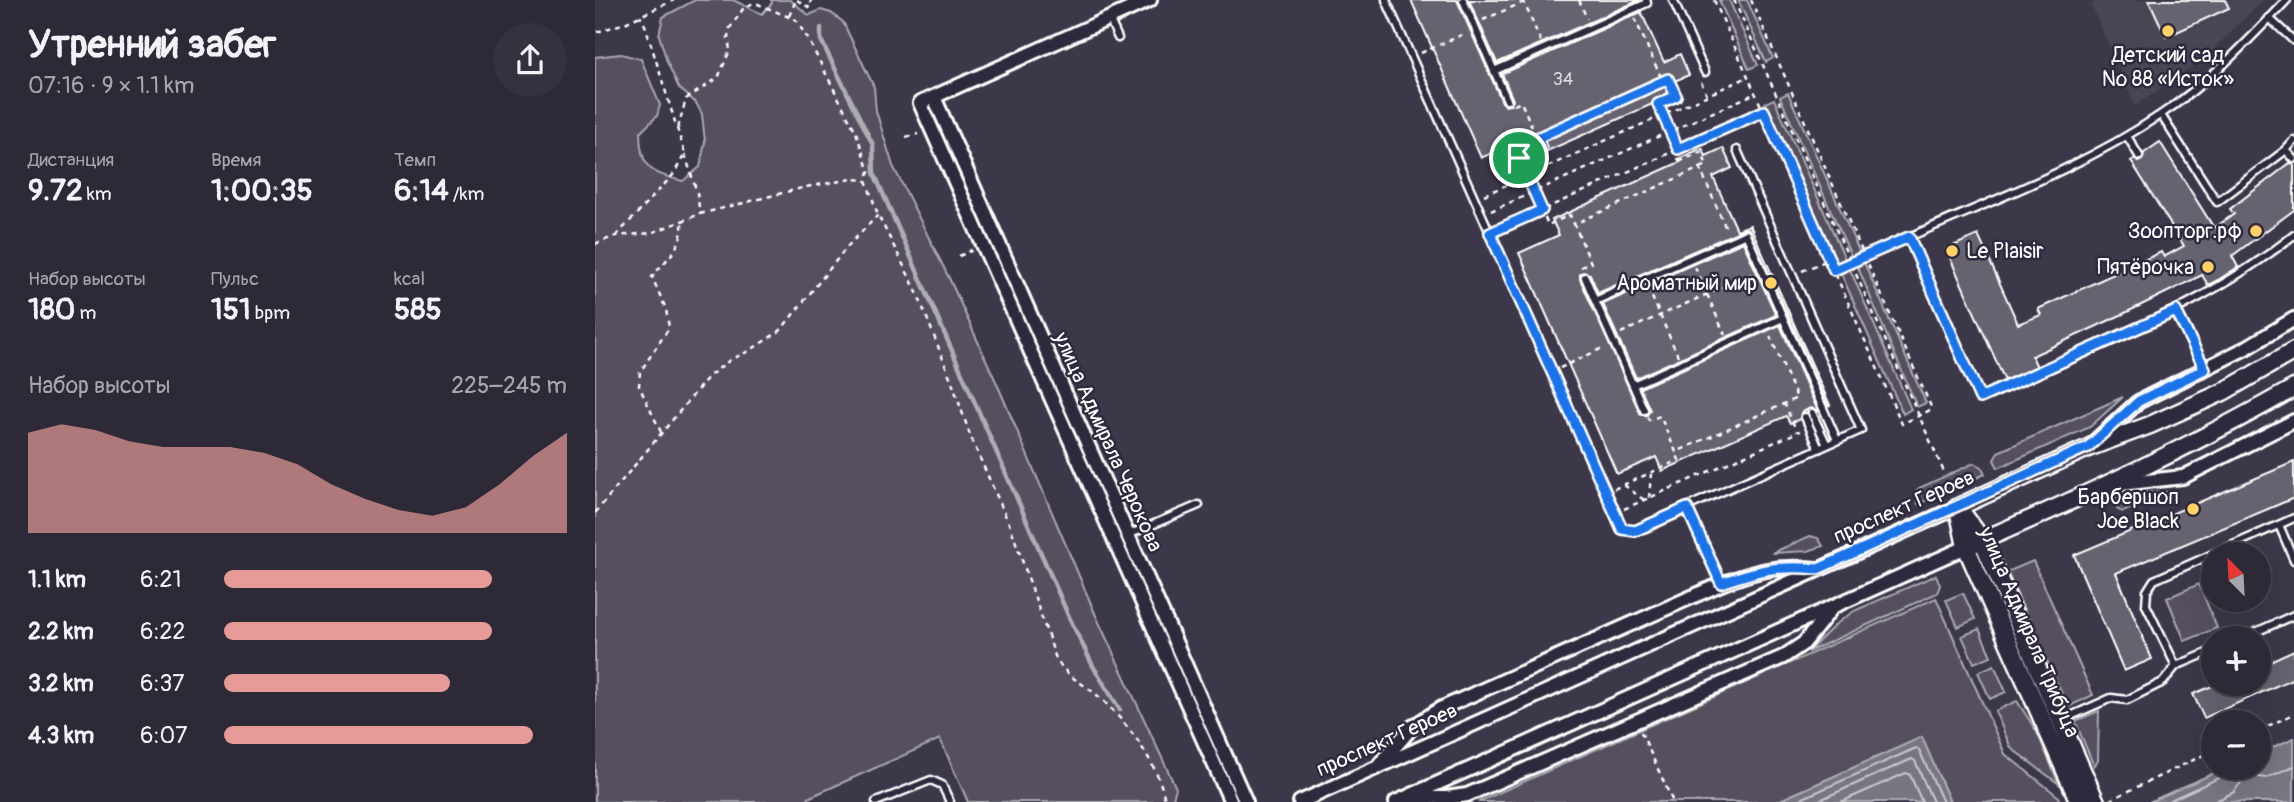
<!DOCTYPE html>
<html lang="ru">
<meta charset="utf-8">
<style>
body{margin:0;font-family:Pangolin,sans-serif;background:#35313f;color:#f1f3f6;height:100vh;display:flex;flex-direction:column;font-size:26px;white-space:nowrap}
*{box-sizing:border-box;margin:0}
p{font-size:23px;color:#a7a6ad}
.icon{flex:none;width:38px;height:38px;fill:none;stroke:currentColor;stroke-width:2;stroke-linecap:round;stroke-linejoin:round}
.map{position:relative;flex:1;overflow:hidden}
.sheet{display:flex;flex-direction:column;background:#2d2937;width:595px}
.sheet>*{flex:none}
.needle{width:46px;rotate:336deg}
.buttons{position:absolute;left:1606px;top:542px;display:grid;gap:14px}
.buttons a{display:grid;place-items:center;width:70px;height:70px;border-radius:50%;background:#2d2937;box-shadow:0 7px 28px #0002,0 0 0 2px #484552;font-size:35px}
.pin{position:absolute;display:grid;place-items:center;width:60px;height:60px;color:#fff;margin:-30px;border:4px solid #fff;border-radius:50%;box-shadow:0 2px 7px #0007}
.round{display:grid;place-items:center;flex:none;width:74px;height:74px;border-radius:37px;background:#35313f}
.overview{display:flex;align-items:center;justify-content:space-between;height:119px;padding:0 28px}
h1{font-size:38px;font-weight:800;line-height:52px}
.stats{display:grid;grid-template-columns:repeat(3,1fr);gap:10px;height:119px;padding:7px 28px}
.stats div{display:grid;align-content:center}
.stats b{font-size:30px;font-weight:800}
.stats small{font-size:19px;font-weight:400}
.stats p{font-size:19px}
.chart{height:196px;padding:14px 28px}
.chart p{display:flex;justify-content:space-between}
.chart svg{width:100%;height:126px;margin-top:7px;fill:#e69b98;opacity:.7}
ul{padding:0 28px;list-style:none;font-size:23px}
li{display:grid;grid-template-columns:112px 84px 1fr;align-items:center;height:52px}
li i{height:18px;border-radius:9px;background:#e69b98}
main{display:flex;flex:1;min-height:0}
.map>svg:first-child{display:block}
.built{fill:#494455}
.green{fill:#555060;stroke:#aaa8b0;stroke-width:2}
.water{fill:#797682;stroke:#afadb4;stroke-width:2}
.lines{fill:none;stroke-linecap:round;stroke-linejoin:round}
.shore{stroke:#c9c8cd;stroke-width:2}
.stream{stroke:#afadb4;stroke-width:4.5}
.building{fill:#666270;stroke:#fff;stroke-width:2}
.service-casing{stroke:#fff;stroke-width:11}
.minor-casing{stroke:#fff;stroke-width:18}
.tertiary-casing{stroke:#fff;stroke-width:21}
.path{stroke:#fff;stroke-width:2.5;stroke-dasharray:5 5;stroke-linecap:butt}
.service{stroke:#2f2a3d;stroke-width:6}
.minor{stroke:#2f2a3d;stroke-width:12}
.tertiary{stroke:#2f2a3d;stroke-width:16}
.route-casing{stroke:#fff;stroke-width:14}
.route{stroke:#1a73e8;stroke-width:9}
.poi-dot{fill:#ffd166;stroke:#2f2a3d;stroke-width:2.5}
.labels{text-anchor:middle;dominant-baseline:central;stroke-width:5;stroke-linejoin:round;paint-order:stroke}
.number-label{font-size:18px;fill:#d9d8db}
.poi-label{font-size:21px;fill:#fff;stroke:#2f2a3d;text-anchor:end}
.street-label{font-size:21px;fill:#fff;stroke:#2f2a3d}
</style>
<main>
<section class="sheet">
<div class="overview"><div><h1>Утренний забег</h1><p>07:16 · 9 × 1.1 km</p></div><a class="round"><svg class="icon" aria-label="share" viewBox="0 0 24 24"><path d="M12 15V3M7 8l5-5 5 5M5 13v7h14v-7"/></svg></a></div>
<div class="stats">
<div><p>Дистанция</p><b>9.72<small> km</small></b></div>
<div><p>Время</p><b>1:00:35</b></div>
<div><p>Темп</p><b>6:14<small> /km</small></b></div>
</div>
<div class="stats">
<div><p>Набор высоты</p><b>180<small> m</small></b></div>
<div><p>Пульс</p><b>151<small> bpm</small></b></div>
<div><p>kcal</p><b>585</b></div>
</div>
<div class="chart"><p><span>Набор высоты</span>225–245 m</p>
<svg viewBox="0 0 160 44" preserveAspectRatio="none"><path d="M0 44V9L10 6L20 8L30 12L40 14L50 14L60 14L70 16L80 20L90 27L100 32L110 36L120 38L130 35L140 27L150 17L160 9V44z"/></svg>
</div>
<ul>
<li><b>1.1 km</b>6:21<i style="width:78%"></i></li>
<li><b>2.2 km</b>6:22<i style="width:78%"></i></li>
<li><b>3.2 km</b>6:37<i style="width:66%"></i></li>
<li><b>4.3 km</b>6:07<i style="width:90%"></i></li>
</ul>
</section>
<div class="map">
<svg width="1699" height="802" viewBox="0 0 1699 802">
<rect width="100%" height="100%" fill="#3c3749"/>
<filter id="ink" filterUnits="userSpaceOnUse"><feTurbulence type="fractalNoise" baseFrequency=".0143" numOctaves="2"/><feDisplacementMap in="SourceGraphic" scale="14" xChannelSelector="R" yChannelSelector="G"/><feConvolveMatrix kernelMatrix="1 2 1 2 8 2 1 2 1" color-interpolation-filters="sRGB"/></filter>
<g filter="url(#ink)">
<path class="built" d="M1500,0H1668L1612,56L1540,106L1496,5Z"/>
<path class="green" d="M100,0H138L167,14L177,3L176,0H195L214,15L226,10L236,13L248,22L279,87L281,111L298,166L355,280L403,386L502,618L581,788L577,802H373L345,739L213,798V802H0V57L26,54L46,59L65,105L62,116L45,133C46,169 55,173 88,181L105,167L110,142L107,114L101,103L84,88L72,62L64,35L68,17Z
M1124,0H1134L1163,65L1154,69Z
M1143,0H1152L1178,58L1171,62Z
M1193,93L1265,253L1257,258L1185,97Z
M1179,99L1251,261L1242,265L1170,103Z
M1268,260L1331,403L1322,407L1261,263Z
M1254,267L1316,409L1308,414L1245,271Z
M1528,397L1495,427L1403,468L1399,460L1403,452Z
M1379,463L1387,467L1390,474L1323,504L1321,491L1324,488Z
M1575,492L1528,512L1523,510L1516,499L1534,493Z
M1215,536L1223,538L1228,546L1213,551L1177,553Z
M1438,561L1498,695L1473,707L1412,572Z
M1341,575L1345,585L1342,593L1213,652L1241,624L1259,611Z
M1604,584L1622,628L1590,641L1572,598Z
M1368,593L1380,619L1363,627L1351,600Z
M1341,598L1410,754L1464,797L1466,802H1355L1326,738L1181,802H883Z
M1384,629L1396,656L1379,663L1367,636Z
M1399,665L1411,692L1395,699L1383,672Z
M1422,701L1442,732L1464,784L1416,748L1400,711Z
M1504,711L1503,761L1499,766L1480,721Z"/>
<path class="water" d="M1327,737L1355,802H1181Z
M1699,738V802H1554L1630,768H1664V753Z"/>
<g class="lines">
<path class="shore" d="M1199,802L1321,748L1324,750L1348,802
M1220,802L1317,759L1320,761L1338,802
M1246,802L1311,773L1315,775L1327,802
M1571,802L1626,777L1630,768
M1619,802L1639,792L1651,775L1671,778L1699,766"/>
<path class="stream" d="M226,28V40L278,145L279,173L474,617L498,666L525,710"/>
</g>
<path class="building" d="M816,0H862L907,102L911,106L916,104L918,100L907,74L1046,12L1069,62L1085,54L1094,75L1077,82L1082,93L932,160L923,141L886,158Z
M874,0H1045L902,63Z
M1554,0H1630L1634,8L1571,37Z
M1565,142L1619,228L1639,214L1635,209L1695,163L1699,165V210L1637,256L1643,267L1623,280L1613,285L1607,275L1528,314L1437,356L1442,367L1410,381L1351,249L1383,235L1423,324L1446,315L1443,309L1566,252L1569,257L1589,246L1536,161L1539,159L1543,162L1547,160L1549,153Z
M1107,148L1111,156L1128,148L1137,168L1118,177L1142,230L1155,225L1235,405L1233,406L1154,229H1149L1003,293L995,274L988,272L985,274V279L1046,415H1052L1055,410L1045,388L1185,325L1223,411L1215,408L1206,413L1205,419L1195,423L1191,416L1067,471L1061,457L1022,474L924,253L964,235L957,220L1085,162L1083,159Z
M1148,242L1181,315L1041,378L1008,304Z
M1699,462V498L1521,573L1557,659L1529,671L1479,555Z
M1699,650V678L1609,718L1598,694L1622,684H1664V666Z"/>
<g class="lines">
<defs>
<path id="service" d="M791,0L1027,529L1040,531L1092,507L1126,584
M868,0L899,71L1052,3L1051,0
M1078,0L1110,72
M1692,0C1653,41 1613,84 1565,115C1488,167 1398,200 1314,237L1385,398C1493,350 1606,309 1699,235
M514,18L523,38
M1674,18L1699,41
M899,71L912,100
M1566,115L1622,202L1691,150L1699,159
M1532,136L1544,156
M1691,150L1699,141
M990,277L1000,301
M1581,311L1610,369
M1038,385L1188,318
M1049,410L1000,301L1151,234L1242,440
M1217,413L1232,445
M1210,417L1224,449
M1092,507L1266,430L1142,150
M1684,525L1699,560
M533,535L604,505
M1645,639L1699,615
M1581,666L1619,650
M1467,720L1516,698L1532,700L1568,682L1581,666L1551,605L1552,591L1559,580L1699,518
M281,802L336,780L347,785L355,802"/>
<path id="minor" d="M555,0L325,103L636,802
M339,97L651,802
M1496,445L1543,402L1651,348L1699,319
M1517,485L1588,477L1699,421
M785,764L817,727L845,709L1126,584C1163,570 1182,565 1222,569
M816,797L852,798L872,795L1188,657L1209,643L1237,608
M705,802L1363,507
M801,802L1371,547"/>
<path id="tertiary" d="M1363,507L1493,448L1555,425L1628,392L1699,351
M1363,507L1387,540L1501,802
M1364,513L1371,547L1484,802
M1371,547C1482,500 1594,448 1699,388"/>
</defs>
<use href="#service" class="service-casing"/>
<use href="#minor" class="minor-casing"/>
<use href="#tertiary" class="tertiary-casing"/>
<path class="path" d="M202,0L215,8L216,0
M928,0L946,42
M984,0L992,19
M1119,0L1307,424L1337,409L1156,0
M1139,0L1349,472
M194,16L201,0
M888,20L933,0
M2,32L30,23L79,0
M826,53L871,33
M1068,82L1073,79L1081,97L1063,104L1083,149
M1106,82L1112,95
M919,105L926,102L942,138L1068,82L1040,19
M83,128L91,99L123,78L135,50L133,37L135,28L148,9L158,3L163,4L201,20L213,39L261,132L274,172L271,180L283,215L321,290L357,382L376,438L416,528L460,656C471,678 486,681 503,696C531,721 565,765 570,802
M311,137L323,134
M942,138L946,148L924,158L953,225L975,215L979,224
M1082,150L1086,161L1106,152L1112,165L1105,168
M90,154L102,193L105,214
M889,195L1153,77
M896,211L1161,93
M904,229L1169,111
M21,236L78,175L90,154L50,25L45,16
M0,244L21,236L56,233L105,214L211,187L257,179L271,180
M364,256L376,251L375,248
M986,267L996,263L979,224L1105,168L1132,231
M1100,267L1130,335
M1239,270L1306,240
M1207,271L1233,260
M1053,288L1083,356
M1026,333L1157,274
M965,368L1010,347
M1189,403L1202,432
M1052,417L1054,420L1065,416L1081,452L1202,398L1175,336
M66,432L44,386L45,372L74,328L71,309L57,277C71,259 89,247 87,222
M1029,485L1049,500
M1019,489L1084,460L1081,452
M1054,498L1056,474
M1029,509L1205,431
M0,513L114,376L135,360L154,351L185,331L252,247L283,215
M1664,730L1699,714
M1046,732L1078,802
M1515,800L1619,750"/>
<use href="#service" class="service"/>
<use href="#minor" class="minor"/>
<use href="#tertiary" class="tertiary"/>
</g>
</g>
<g class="lines" filter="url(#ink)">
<defs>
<path id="route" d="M1073,79L1081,96L1063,104L1083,149L1169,111L1239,270L1314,237L1385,398L1581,311L1610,369L1544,401L1493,447L1223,569C1182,565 1163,570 1126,583L1092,508L1040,531L1027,529L895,233L947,210L924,158L946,148L942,138Z"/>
</defs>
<use href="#route" class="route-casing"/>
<use href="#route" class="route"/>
</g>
<g class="poi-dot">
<circle cx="1573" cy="31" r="7"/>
<circle cx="1661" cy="231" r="7"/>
<circle cx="1357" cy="251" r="7"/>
<circle cx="1613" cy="267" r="7"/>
<circle cx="1176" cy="283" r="7"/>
<circle cx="1598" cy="509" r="7"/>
</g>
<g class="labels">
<g class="number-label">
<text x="968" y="79">34</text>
</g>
<g class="poi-label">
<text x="1573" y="55" text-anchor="middle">Детский сад<tspan x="1573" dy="24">№ 88 «Исток»</tspan></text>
<text x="1647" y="231">Зоопторг.рф</text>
<text x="1371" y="251" text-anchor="start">Le Plaisir</text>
<text x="1599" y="267">Пятёрочка</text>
<text x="1162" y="283">Ароматный мир</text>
<text x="1584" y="497">Барбершоп<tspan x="1584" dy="24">Joe Black</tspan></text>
</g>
<g class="street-label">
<text transform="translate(513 442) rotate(66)">улица Адмирала Черокова</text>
<text transform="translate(1309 507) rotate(-24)">проспект Героев</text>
<text transform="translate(1434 632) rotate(67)">улица Адмирала Трибуца</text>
<text transform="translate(792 740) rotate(-24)">проспект Героев</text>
</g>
</g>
</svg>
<div class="buttons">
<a><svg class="needle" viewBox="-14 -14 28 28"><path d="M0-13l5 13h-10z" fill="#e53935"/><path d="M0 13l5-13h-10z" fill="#a7a6ad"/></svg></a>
<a>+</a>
<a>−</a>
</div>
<div class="pin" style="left:924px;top:158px;background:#1e9e55"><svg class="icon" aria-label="arrive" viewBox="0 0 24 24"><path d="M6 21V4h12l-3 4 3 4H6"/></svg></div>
</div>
</main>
